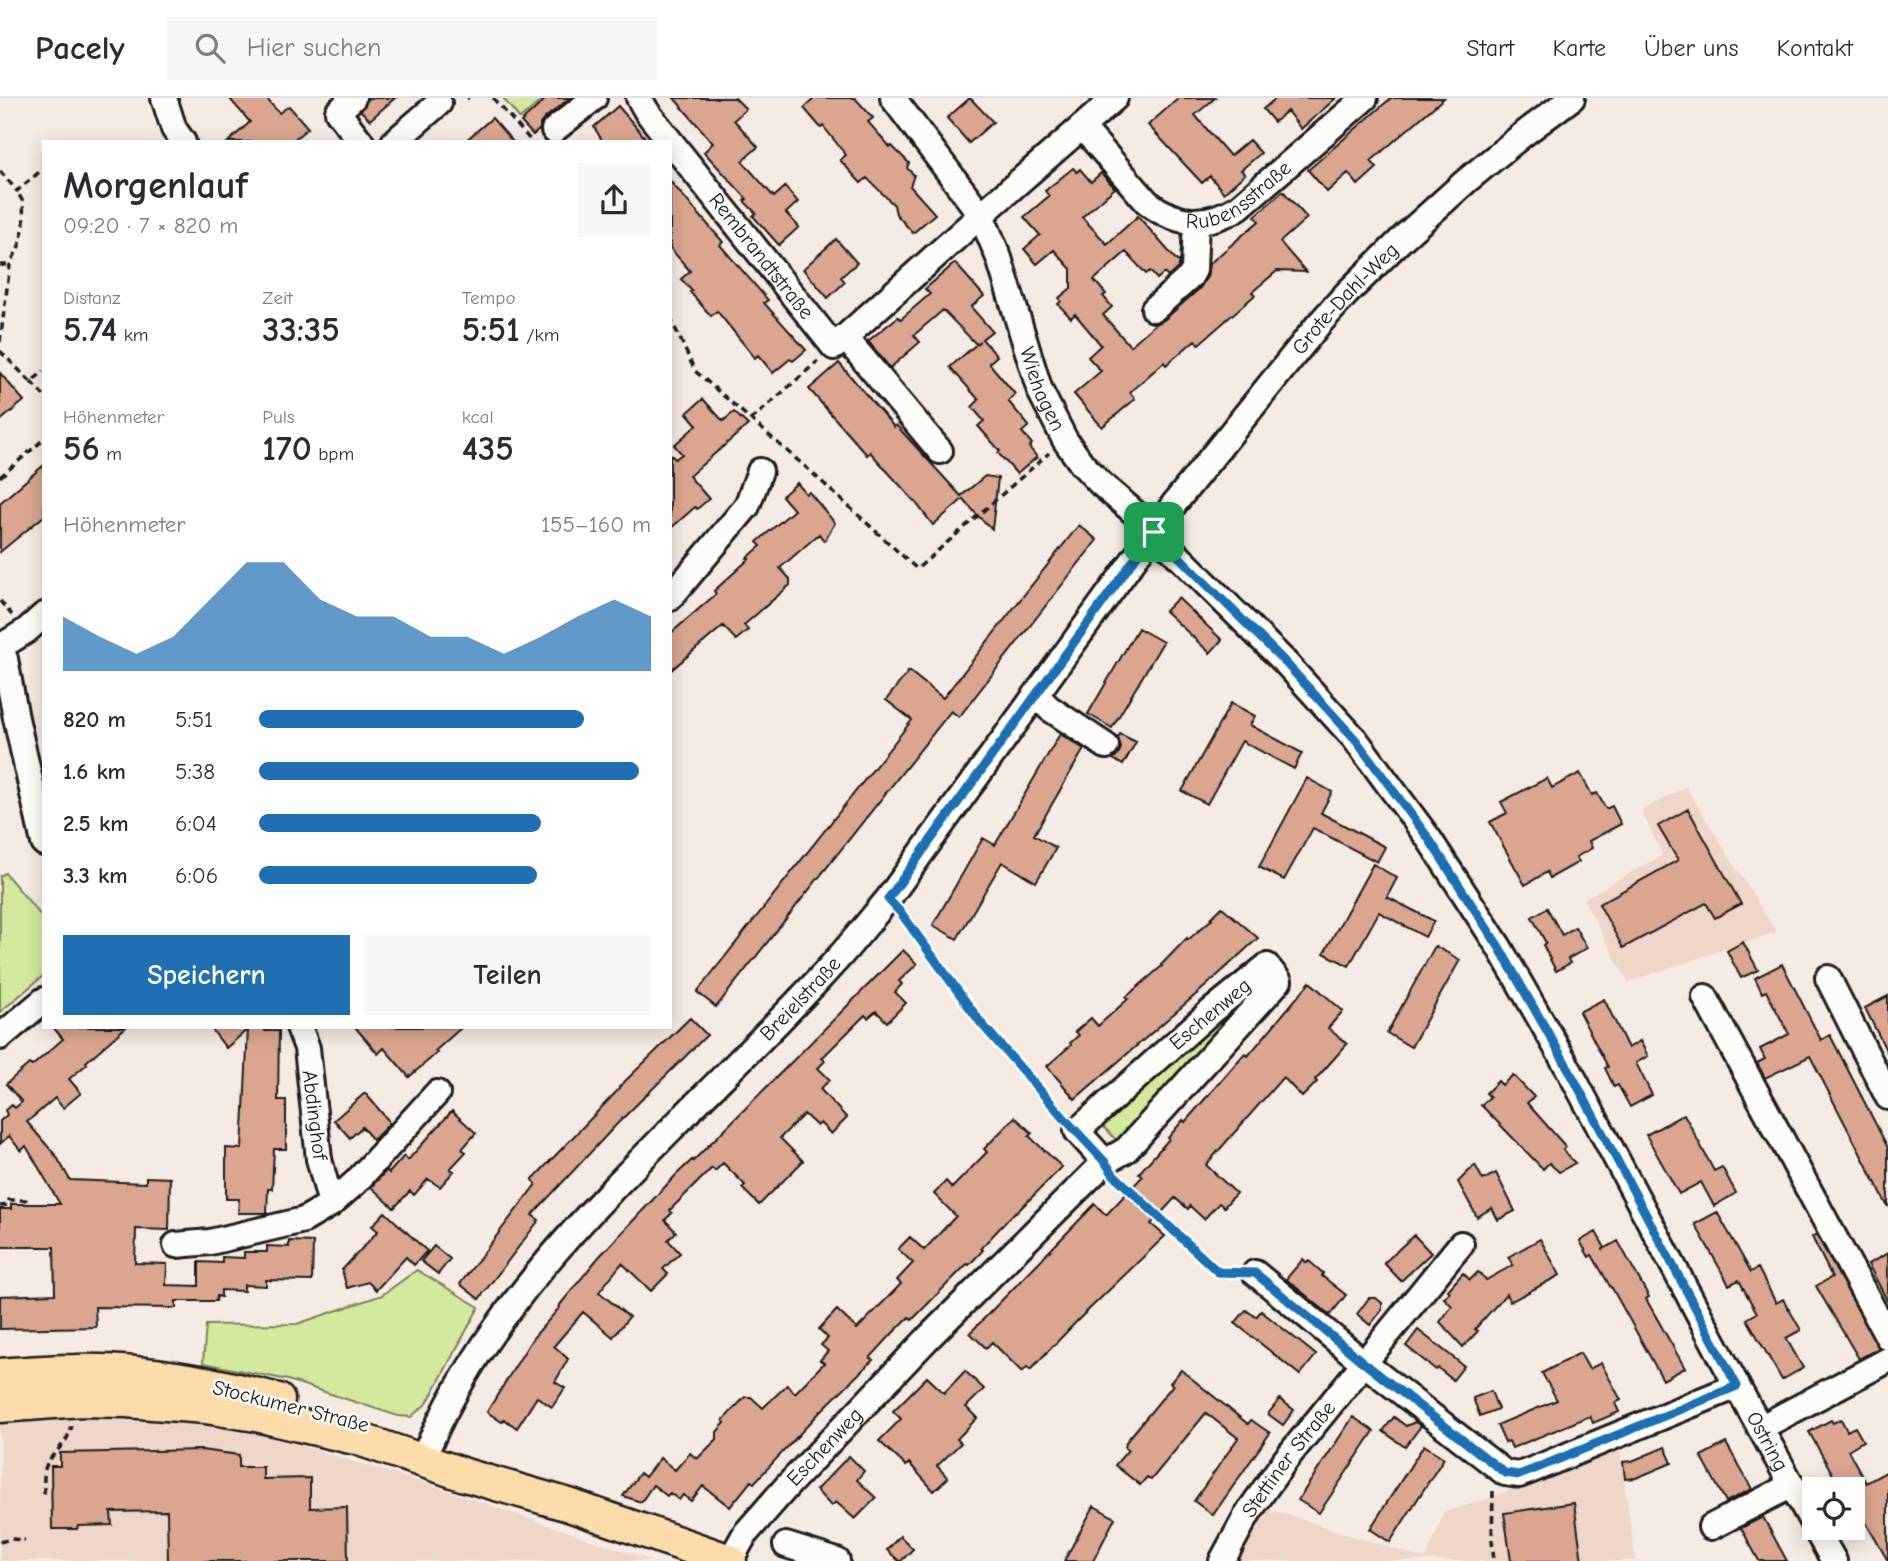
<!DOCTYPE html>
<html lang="de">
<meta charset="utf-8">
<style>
body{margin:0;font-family:"Comic Neue",sans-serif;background:#f7f7f7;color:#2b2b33;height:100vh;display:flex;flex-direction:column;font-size:26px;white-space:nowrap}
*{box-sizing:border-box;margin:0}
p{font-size:23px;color:#7c7c81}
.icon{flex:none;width:38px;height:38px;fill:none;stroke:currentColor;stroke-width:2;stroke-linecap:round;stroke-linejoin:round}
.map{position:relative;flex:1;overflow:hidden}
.panel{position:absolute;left:42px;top:42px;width:630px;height:889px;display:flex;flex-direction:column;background:#fff;border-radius:0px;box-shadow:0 4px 18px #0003}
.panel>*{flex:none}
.tools{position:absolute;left:1802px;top:1379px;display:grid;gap:14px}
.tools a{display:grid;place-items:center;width:63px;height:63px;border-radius:0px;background:#fff;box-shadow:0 4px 18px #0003;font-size:35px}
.pin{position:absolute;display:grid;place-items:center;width:60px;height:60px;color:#fff;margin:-30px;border-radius:14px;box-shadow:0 4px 10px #0006}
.round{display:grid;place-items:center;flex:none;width:74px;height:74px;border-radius:0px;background:#f7f7f7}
.headline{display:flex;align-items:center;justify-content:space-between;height:119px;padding:0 21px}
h1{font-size:38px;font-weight:600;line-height:52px}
.stats{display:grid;grid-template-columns:repeat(3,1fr);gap:10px;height:119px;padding:7px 21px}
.stats div{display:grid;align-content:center}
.stats b{font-size:35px;font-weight:600}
.stats small{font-size:19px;font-weight:400}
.stats p{font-size:19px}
.chart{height:196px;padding:14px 21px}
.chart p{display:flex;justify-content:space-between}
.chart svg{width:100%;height:126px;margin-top:7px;fill:#1f6fb2;opacity:.7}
.action{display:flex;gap:14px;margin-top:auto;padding:14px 21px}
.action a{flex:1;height:80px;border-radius:0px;background:#1f6fb2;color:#fff;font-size:28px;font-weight:600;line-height:80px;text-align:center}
.action a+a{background:#f7f7f7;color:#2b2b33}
ul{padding:0 21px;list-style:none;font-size:23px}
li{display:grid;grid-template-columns:112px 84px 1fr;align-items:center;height:52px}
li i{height:18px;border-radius:9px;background:#1f6fb2}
header{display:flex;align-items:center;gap:42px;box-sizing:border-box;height:98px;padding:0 35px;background:#fff;border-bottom:2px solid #e1e1e2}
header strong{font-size:33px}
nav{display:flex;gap:38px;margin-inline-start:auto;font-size:24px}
.search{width:490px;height:63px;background:#f7f7f7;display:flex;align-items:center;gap:18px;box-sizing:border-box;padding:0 24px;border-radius:0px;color:#7c7c81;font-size:26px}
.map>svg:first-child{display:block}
.built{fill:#eed6c9}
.green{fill:#d4e99d;stroke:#78825c;stroke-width:2}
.building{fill:#daa68f;stroke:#1c1c1c;stroke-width:2}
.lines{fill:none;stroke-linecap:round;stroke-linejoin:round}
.minor-casing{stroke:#1c1c1c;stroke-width:30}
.major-casing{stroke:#1c1c1c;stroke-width:37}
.path{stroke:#1c1c1c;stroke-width:3.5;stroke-dasharray:7 5;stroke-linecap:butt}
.minor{stroke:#fdfcf7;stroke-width:24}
.major{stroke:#fddcac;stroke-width:32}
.route-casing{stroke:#fff;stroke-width:14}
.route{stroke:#1f6fb2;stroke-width:9}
.labels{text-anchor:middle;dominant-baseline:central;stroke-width:5;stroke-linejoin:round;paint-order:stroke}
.street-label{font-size:21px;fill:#1c1c1c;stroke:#fdfcf7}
</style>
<header>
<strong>Pacely</strong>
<div class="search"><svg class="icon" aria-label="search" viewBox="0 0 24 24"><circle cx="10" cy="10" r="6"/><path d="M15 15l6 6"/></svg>Hier suchen</div>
<nav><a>Start</a><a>Karte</a><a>Über uns</a><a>Kontakt</a></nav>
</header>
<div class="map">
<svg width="1888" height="1463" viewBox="0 0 1888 1463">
<rect width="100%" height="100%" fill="#f6ebe2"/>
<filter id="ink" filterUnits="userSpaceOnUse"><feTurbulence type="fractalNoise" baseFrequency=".0143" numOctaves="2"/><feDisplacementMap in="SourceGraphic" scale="14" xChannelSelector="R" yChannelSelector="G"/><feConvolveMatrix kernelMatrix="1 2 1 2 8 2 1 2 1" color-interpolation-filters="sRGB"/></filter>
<g filter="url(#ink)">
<path class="built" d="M1686,689L1776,834L1628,884L1583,801L1663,757L1641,713Z
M36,1319H102L207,1327L286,1343L428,1386L653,1463H0V1324Z
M1619,1349L1636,1463H1236L1262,1409L1426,1461L1444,1414L1488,1401Z"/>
<path class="green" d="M503,0H544L520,21Z
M5,775L44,821V877L0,914V778Z
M1220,913L1228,921L1120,1046L1096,1021Z
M417,1172L479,1209L427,1305L411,1319L398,1318L288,1282L203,1265L206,1227L297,1226L382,1197Z"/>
<path class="building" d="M229,0H266L279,15L289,8L308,30L291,44H228L250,24Z
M368,0H395L370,22L361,13Z
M547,0H570L545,20L540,26V31L533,37L521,24Z
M674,0H735L746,11L734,22L758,49L742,63L774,99L785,89L798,104L786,115L799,129L779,147L753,118L756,115L744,103L747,101L704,54L713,45Z
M815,0H855L873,20L868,24L890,49L892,48L909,65L907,70L914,77L910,88L935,116L913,135L896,116L894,107L867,80L861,85L840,62L846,57L823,28L821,30L804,10Z
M970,0L993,24L969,45L947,20Z
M1179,0H1215L1195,17L1205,29L1230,58L1249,42L1261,55L1241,72L1245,76L1224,95L1210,78L1202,85L1148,27Z
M1276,0H1336L1301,31L1287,13L1274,24L1263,11Z
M1391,0H1444L1371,63L1377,70L1358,87L1348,75L1327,94L1308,72Z
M618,8L649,44H603L594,29Z
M492,20L513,44H464Z
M1073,70L1077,74L1080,71L1091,84L1101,75L1115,90L1082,119L1107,146L1138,118L1177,163H1180L1178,170L1168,179L1164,175L1157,181L1150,173L1146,176L1126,154L1094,182L1106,196L1103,198L1112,209L1103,217L1130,248L1154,227L1164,222L1200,190L1207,179L1209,166L1259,123L1255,118L1283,93L1307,120L1280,144L1306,174L1277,173L1252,194L1255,197L1199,246L1195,242L1166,267L1164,264L1130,294L1135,301L1102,329L1074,296L1101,273L1088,259L1101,247L1075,216L1071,220L1058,206L1061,203L1059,200L1071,190V171L1054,152L1037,166L1024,151L1040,137L1024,119L1049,98L1045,93Z
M670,83L723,144L720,147L768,202L764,205L806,252L793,263L790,261L773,275L758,257L755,260L717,213L711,218L690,194L692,193L681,181L690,173L670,150Z
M836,141L857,165L841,179L845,184L828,200L803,171Z
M955,165L984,198L971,209L992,233L982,241L997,258L989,265L1015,296L1008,303L1029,328L1022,334L1032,346L1029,349L1037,359L1017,376L998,355L1000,353L978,328L984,323L972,309L979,302L950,269L980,243L976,246L943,212L914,237L920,244L890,270L868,243L898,219L901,221L930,196L925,191Z
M839,265L894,329L896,327L961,398L985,378L998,380L992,431L979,419L963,401L933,427L916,405L870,354L867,357L809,291Z
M0,275L24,303L0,323Z
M703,301L723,323L734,314L748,327L689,378L709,401L697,411L695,409L670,431V356L675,361L682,356L674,347L697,327L687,315Z
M44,367V418L0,454V405Z
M797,385L806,396L809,394L835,425L824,443L819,436L780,470L790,481V487L744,527L748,532L736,542L723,528L670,573V536L716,496L714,493L749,461L747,460L761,448L757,444L794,412L782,398Z
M1079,427L1097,442L959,619L951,613L716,909L697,894L912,622L886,602L909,573L943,600Z
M1178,500L1222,542L1210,555L1165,513Z
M1138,530L1163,544L1112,630L1088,616Z
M1231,605L1255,618L1250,627L1302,655L1294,671L1242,643L1207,706L1182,693Z
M1060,636L1084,651L1034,737L1056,750L1036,784L1002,764L957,841L933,827L983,740L995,747Z
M1120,636L1136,644L1123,667L1113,661L1118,657L1121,650L1118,640Z
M1580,675L1592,697L1597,695L1606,711L1612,708L1621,726L1589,743L1592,750L1576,759L1579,764L1550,780L1547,774L1525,787L1490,724L1507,715L1501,704L1547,680L1552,690Z
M1307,680L1332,694L1321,715L1385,749L1377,764L1313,730L1284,782L1259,769Z
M1688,711L1741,806L1715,820L1706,805L1623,850L1599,806L1678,762L1658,728Z
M1373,766L1397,780L1387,799L1434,823L1425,839L1379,814L1349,868L1324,855Z
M1222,809L1258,840L1207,887L1075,1001L1047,968L1071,947L1070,945L1079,937L1075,934L1091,920L1098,928L1128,901L1126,899L1162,868L1161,867L1187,840L1188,842L1212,821L1211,820Z
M1547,810L1562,837L1575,829L1587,850L1568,861L1570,865L1556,873L1543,847L1546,845L1532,819Z
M1743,844L1758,872L1741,880L1727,853Z
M1435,848L1460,862L1411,949L1387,935Z
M903,852L917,866L899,883L902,886L895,894L906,905L887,924L876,913L868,920L865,917L822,960L825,963L818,970L830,982L820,991L847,1020L831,1036L820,1025L817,1028L804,1016L780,1040L803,1063L759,1107L742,1090L745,1087L723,1065L715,1073L712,1070L670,1112L672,1115L665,1122L676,1134L668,1142L680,1155L663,1171L668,1176L651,1193L622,1165L599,1194L629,1219L613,1239L583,1214L554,1248L568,1261L555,1284L565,1290L552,1309L537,1299L517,1330L504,1321L502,1324L487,1314L532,1241L560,1209L559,1208L598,1160L677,1076L692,1062L693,1063Z
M1782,866L1821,942L1830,937L1888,1050V1109L1810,958L1765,980L1757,965L1765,961L1760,951L1789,936L1766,893L1762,895L1755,880Z
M1310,884L1343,913L1328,930L1347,946L1315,982L1317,984L1302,999L1283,979L1206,1067L1236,1095L1224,1109L1219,1105L1204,1121L1190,1108L1188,1111L1175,1100L1151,1126L1165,1138L1078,1222L1030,1272L1027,1269L1022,1274L992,1244L986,1250L970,1235L1095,1106L1106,1117L1143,1078L1139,1075L1169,1041L1168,1040L1183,1022L1185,1024L1245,955L1248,958Z
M1888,898V956L1865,910Z
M1604,901L1628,950L1640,943L1648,958L1636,965L1652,997L1630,1009L1618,987L1614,989L1605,970L1608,969L1579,914Z
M690,920L707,937L617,1026L532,1117L539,1122L479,1201L460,1186L536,1086L532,1082L620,990L619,989Z
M53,929H126L86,964L87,966L69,981L81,995L63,1010L55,1000L27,1024L57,1059L70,1082L146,1085V1079L170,1080L169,1132L136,1131L135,1165L167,1166L166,1187L199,1188V1164L222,1165V1159L244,1160V1154H267V1148L289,1149V1143L313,1144L312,1183L266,1182V1188L244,1187V1193L221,1192V1199L217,1198L216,1203H176V1210L95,1209L96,1229L0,1231V1198L55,1196L54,1149H0V1111H11V1106H60L26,1048L21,1053L9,1038L0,1046V1023L7,1017L5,1012L12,1007L15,1010L22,1004L6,986L29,966L32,968L63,941Z
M210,929H265V933H279L278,1002H286V1051H274L272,1091H268L267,1115H238L239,1101H226V1050L242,1051L248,931L226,950Z
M355,929H462L435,953L437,955L409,979L384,950L378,956Z
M1513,977L1534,999L1527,1005L1566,1049L1563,1052L1575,1065L1559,1074L1549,1065L1543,1071L1481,1007L1490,999L1486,995L1498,983L1502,987Z
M365,995L388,1022V1027L373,1042L362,1029L350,1040L334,1022Z
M452,1013L476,1035L462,1051L466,1054L450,1071L454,1073L440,1089L428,1081L414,1097L410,1093L394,1110L371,1089L387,1072L389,1075L404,1058L408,1062Z
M1684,1016L1714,1073L1722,1069L1736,1095L1714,1108L1701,1084L1679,1096L1646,1037Z
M1015,1019L1032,1035L1029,1038L1062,1069L1016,1115L1015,1114L981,1150L983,1152L969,1167L967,1166L912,1222L909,1219L892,1236L870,1260L873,1262L820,1314L754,1385L751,1383L730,1409L703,1388L691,1403L683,1397L679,1402L670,1395L667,1398L653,1387L641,1404L623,1398L640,1375L645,1379L660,1360L675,1372L690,1355L697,1361L717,1341V1334L725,1325L723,1322L745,1299H751L763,1310L787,1287L795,1295L824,1265L820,1262L828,1253L821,1247L828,1240L819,1231L837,1212L857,1231L901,1186L897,1182L913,1165L898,1151L910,1139L924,1152L956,1118L934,1096L946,1083L952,1090L987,1054L984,1051Z
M1475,1067L1483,1082L1496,1075L1515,1113L1498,1122L1492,1110L1477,1119L1458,1084Z
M385,1114L427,1153L414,1167L406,1159L376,1192L368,1184L347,1190L342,1172L378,1133L372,1128Z
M1717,1114L1751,1174L1758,1170L1776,1205L1783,1201L1801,1232L1786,1240L1803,1270L1782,1282L1747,1221L1757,1215L1748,1199L1739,1182L1729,1187L1695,1126Z
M1596,1134L1605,1150L1602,1152L1618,1143L1649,1199L1646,1201L1685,1270L1663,1282L1612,1190H1611L1592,1157L1589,1159L1580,1143Z
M1816,1136L1879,1250L1859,1261L1816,1188L1832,1179L1812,1139Z
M1414,1137L1431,1155L1401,1183L1384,1165Z
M1540,1141L1560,1177L1510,1204L1506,1196L1475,1231L1478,1233L1463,1249L1440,1224L1452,1208L1444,1200L1450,1194L1448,1192L1463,1175L1470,1182L1478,1174L1486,1182L1513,1167L1508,1159Z
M434,1148L450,1161L438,1176L421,1163Z
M1888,1155V1204L1868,1166Z
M1303,1161L1307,1165L1309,1163L1323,1175L1322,1178L1346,1197L1330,1217L1286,1181Z
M1369,1200H1376L1382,1205V1212L1370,1227L1357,1216Z
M1246,1212L1256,1219L1261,1213L1316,1257L1300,1277L1235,1225Z
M1418,1232L1464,1268L1453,1282L1438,1270L1436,1272L1406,1248Z
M1580,1255L1589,1271L1601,1265L1621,1302L1615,1305L1619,1314L1593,1325L1590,1318L1512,1350L1509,1343L1505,1345L1497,1327L1557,1302L1542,1275Z
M1181,1272L1248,1326L1251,1322L1270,1335L1213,1417L1194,1403L1238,1340L1206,1315L1151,1382L1147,1379L1140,1387L1115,1367L1128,1352L1125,1350L1126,1344L1173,1287L1170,1285Z
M965,1273L984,1291L966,1309L977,1320L957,1341L961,1345L937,1368L948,1380L934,1393L909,1365L906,1368L879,1343L901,1321L893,1313L927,1279L944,1295Z
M1491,1293L1498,1311L1480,1318L1473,1300Z
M1280,1301L1294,1312L1283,1327L1268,1316Z
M1353,1319L1374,1333L1319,1415L1298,1402Z
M1394,1319L1406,1328L1415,1324L1421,1328L1405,1349L1383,1333Z
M1841,1321L1847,1333L1855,1329L1863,1343L1848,1352L1866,1385L1888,1373V1463L1853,1402V1391H1841L1809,1334L1831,1322L1833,1325Z
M1726,1345L1752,1391L1726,1404L1701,1358Z
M1424,1347L1444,1360L1390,1444L1370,1431Z
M1665,1349L1672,1365L1636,1380L1625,1381L1623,1364L1632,1363Z
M201,1352L239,1357V1369H263V1381L310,1380V1410L347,1409L348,1463H168L167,1413L111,1414L112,1427L78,1428L77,1431H52L51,1368H60V1355Z
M849,1358L864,1373L857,1382L876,1400L855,1421L836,1404L831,1408L816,1392Z
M1574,1405L1582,1463H1511L1504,1415Z
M1094,1408L1115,1420L1093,1463H1064Z
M1763,1419L1787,1463H1759L1741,1430Z
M900,1438L913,1451L901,1463H899L887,1452Z"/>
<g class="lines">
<defs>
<g id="minor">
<path d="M164,0L174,31L183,44"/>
<path d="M353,0L338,14L361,44"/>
<path id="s1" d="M639,0L647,14L834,249L981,117L1115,0"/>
<path id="s2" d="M893,0L981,117L999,160L1040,293L1065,342L1082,366L1101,386L1136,416L1283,562L1355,641L1429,741L1499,849L1567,968L1737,1288L1815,1429"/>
<path id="s3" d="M1082,29L1147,104C1177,128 1206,129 1239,109L1365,0"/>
<path d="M554,32L594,0"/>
<path d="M394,44L439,5"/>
<path d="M1154,211L1190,179L1194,172L1196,123"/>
<path d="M845,239L940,353"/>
<path d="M670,500L747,408L760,373"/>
<path d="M0,549L26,533L44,517"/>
<path d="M0,550L5,561L16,620L44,745"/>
<path d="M1036,597L1049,610L1106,648"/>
<path d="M1828,880L1888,999"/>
<path d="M1705,899L1888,1239"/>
<path d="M0,939L44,902"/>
<path d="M331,1106L356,1084L437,995"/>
<path d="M176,1147L210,1144L304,1122L331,1106L319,1061L307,950L299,929"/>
<path d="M1255,1175L1364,1265L1505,1375L1519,1377L1532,1372L1737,1288"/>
<path d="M1760,1330L1888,1262"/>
<path id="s4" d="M429,1347C487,1214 592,1111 692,1010C742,960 793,911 840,858C857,839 872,820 888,801L1174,406L1318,227L1347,195L1404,139L1465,84L1521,38L1572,0"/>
<path d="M1711,1429L1792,1387"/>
<path d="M1815,1430L1834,1463"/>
<path d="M786,1447L837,1463"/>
<path id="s5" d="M730,1463L745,1436L789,1386L929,1239L1105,1064L1126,1052L1279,883L1267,868L1209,915L1077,1033L1105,1064"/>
<path id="s6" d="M1222,1463L1248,1415L1286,1361L1461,1146"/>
</g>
<path id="major" d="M0,1277C25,1275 50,1273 76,1273C144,1271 213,1285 278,1302
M0,1308L81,1302L126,1303L206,1309L256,1317L359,1341L465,1377L569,1407L730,1463"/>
</defs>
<use href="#minor" class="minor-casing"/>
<use href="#major" class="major-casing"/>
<path class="path" d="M467,0H469
M493,0L532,44
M0,73L17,93L44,70
M0,167H10
M670,219L695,273L809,372L917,471L1049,355
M0,244L10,167L19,148L24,128L23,104L17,93
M0,253L31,284L44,273
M31,284L44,298
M751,322L818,263
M0,379L44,341
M0,503L12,517
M902,817L981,925L1061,1017
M1119,1082L1218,1174H1232
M0,1108L8,1107L9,1102H26V1104
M1493,1393L1492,1442L1494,1463
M44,1396C44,1387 43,1376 46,1368C53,1352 68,1348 70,1330H73
M0,1444L11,1441L25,1442"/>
<use href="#minor" class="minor"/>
<use href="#major" class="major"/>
</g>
</g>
<g class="lines" filter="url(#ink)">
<defs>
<path id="route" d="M1154,434L1283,562L1355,641L1429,741L1499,849L1567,968L1737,1288L1532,1372L1519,1377L1505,1375L1364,1265L1255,1175L1218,1174L1114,1077L1105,1064L1064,1020L981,925L901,815L888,801Z"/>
</defs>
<use href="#route" class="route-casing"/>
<use href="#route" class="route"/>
</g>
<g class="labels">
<g class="street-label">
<text stroke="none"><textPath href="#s3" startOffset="203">Rubensstraße</textPath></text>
<text stroke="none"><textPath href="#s1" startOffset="200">Rembrandtstraße</textPath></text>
<text stroke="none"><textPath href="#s4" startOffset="1472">Grote-Dahl-Weg</textPath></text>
<text stroke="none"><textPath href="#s2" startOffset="331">Wiehagen</textPath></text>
<text stroke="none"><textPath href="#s4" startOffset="584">Breielstraße</textPath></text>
<text transform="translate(1210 916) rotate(-40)">Eschenweg</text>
<text transform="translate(315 1017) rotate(83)">Abdinghof</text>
<text transform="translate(291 1308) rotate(14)">Stockumer Straße</text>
<text stroke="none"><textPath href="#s2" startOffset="1620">Ostring</textPath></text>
<text stroke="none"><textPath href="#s5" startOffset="149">Eschenweg</textPath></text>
<text stroke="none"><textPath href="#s6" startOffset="122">Stettiner Straße</textPath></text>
</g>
</g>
</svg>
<div class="tools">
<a><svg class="icon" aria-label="locate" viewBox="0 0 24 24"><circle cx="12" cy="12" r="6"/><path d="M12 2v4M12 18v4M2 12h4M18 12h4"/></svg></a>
</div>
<div class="pin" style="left:1154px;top:434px;background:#1e9e55"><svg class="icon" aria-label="arrive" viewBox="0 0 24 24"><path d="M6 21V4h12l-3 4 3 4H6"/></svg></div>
<section class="panel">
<div class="headline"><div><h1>Morgenlauf</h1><p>09:20 · 7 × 820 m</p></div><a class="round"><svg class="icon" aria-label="share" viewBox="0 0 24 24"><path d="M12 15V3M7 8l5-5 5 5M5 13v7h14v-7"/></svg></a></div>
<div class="stats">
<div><p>Distanz</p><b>5.74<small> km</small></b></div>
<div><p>Zeit</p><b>33:35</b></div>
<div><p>Tempo</p><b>5:51<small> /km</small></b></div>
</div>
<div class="stats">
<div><p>Höhenmeter</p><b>56<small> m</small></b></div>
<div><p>Puls</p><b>170<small> bpm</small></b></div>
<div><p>kcal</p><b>435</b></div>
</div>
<div class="chart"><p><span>Höhenmeter</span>155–160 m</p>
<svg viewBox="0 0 160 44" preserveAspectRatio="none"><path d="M0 44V25L10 32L20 38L30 32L40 19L50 6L60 6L70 19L80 25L90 25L100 32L110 32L120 38L130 32L140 25L150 19L160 25V44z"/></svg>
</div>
<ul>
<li><b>820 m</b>5:51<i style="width:83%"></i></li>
<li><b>1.6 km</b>5:38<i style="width:97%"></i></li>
<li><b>2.5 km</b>6:04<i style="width:72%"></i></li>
<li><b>3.3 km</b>6:06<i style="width:71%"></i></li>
</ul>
<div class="action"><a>Speichern</a><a>Teilen</a></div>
</section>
</div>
